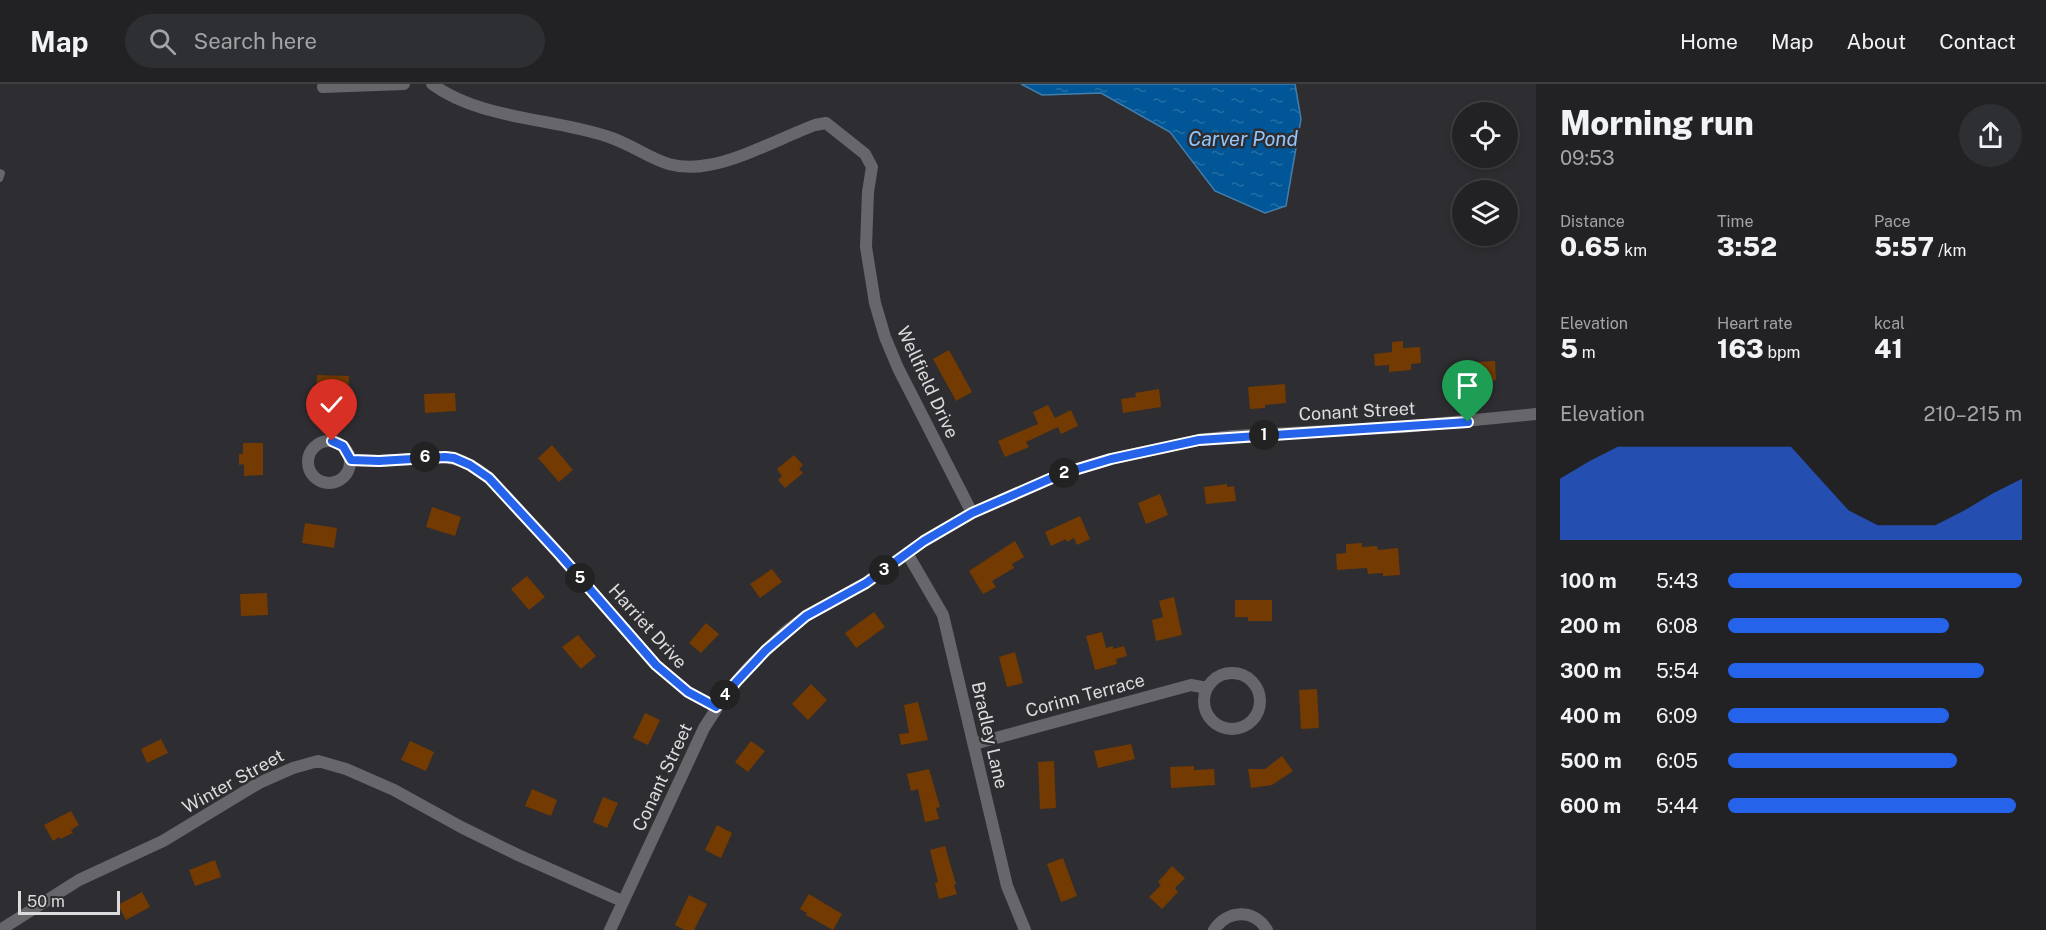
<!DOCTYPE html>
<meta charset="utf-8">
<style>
body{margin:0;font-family:"Public Sans",sans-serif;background:#2e2f32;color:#f1f3f6;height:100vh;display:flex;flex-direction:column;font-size:22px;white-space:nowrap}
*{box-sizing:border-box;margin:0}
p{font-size:20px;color:#a2a4a7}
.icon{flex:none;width:33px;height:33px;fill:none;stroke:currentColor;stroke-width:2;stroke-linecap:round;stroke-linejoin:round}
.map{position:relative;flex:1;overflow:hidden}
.panel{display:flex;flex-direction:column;background:#222225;width:510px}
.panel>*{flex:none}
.buttons{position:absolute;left:1452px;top:18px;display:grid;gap:12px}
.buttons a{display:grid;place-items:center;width:66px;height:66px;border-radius:50%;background:#222225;box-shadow:0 3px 9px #0003,0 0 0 2px #3f3f42;font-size:30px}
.scale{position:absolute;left:18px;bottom:15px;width:102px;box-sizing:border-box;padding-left:6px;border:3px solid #dcdbde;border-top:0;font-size:16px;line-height:21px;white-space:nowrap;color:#dcdbde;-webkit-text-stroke:4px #2e2d31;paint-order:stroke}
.pin{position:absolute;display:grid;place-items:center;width:51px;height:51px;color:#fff;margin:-62px -26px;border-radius:50% 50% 50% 0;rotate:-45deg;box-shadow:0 0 6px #0007}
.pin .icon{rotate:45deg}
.km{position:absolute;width:30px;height:30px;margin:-15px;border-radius:50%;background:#222;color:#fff;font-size:16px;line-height:30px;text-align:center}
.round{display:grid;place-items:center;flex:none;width:63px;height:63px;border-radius:32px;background:#2e2f32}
.summary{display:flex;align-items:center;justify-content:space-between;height:102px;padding:0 24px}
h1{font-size:33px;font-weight:800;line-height:45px}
.metrics{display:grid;grid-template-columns:repeat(3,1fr);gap:9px;height:102px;padding:6px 24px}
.metrics div{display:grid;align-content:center}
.metrics b{font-size:26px;font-weight:800}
.metrics small{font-size:16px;font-weight:400}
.metrics p{font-size:16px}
.chart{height:168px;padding:12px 24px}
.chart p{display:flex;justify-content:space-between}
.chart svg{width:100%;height:108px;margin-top:6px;fill:#2563eb;opacity:.7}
ul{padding:0 24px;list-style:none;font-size:20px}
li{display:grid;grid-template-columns:96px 72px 1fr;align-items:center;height:45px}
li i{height:15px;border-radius:8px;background:#2563eb}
header{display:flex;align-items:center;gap:36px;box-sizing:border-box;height:84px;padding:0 30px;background:#222225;border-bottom:2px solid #3f3f42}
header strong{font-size:28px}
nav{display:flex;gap:33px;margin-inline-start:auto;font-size:21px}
.search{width:420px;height:54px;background:#2e2f32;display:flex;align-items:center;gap:15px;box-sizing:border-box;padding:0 21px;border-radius:33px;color:#a2a4a7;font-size:22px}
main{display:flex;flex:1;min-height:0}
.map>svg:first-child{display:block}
.water{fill:url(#water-ripples);stroke:#427eac;stroke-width:1.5}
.building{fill:#733b01}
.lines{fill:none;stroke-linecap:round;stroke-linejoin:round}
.lane{stroke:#67676b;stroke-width:6}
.street{stroke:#67676b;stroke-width:12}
.route-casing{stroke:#fff;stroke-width:12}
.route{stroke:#2563eb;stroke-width:8}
.labels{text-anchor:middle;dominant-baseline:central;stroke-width:5;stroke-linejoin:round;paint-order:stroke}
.street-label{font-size:18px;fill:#dcdbde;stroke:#2e2d31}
.water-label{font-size:20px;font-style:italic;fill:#93c7fc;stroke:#2e2d31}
</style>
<header>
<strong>Map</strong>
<div class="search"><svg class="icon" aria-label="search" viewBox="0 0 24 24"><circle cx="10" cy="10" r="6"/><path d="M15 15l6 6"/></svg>Search here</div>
<nav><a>Home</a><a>Map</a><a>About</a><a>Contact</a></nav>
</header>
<main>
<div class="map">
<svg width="1536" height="846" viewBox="0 0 1536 846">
<defs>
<pattern id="water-ripples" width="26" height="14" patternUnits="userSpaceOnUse" patternTransform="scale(1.5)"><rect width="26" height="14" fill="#005696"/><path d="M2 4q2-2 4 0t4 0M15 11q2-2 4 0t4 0" fill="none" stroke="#256ea4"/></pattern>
</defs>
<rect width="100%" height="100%" fill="#2e2d31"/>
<path class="water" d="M1021,0H1295L1301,35L1286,122L1265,129L1215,107L1170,48L1101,9L1042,11Z"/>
<path class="building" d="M1403,257V264L1420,263L1421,279L1411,280V286L1389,288V281L1375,282L1374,270L1392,268V258Z
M949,266L972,308L956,317L933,275Z
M1495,277L1496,296L1459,298L1458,279Z
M317,291L349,292L348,311L316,310Z
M1285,300L1286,319L1265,321V324L1250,325L1248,303Z
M1159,305L1161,323L1123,329L1121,315L1136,313L1135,309Z
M455,309L456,327L425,329L424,310Z
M1048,321L1055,334L1071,326L1078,342L1061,350L1058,343L1026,358L1029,363L1005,373L998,357L1038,340L1033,328Z
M243,359H263V391L244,392V380L239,381V370H243Z
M552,361L573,386L559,398L538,374Z
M794,371L803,381L799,385L803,389L785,404L778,396L782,392L777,385Z
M1227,400V403L1234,402L1236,417L1206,420L1204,403Z
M1160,410L1168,431L1146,440L1138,419Z
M432,423L461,433L455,452L426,443Z
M1080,432L1090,455L1077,461L1074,454L1067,458L1066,455L1051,462L1045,448Z
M305,439L337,444L334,464L302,459Z
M1015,457L1024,473L1012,480L1014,484L992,497L996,503L983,510L969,487Z
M1362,459V463L1377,462L1378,466L1398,464L1400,491L1383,492V489L1368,490L1367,484L1337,486L1336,470L1346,469V460Z
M772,485L782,498L760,514L750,500Z
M527,492L545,513L529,526L511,505Z
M267,509L268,531L241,532L240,510Z
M1174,513L1182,551L1156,557L1152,536L1163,533L1159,517Z
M1235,516H1272V537H1248V533H1235Z
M874,528L885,543L856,564L845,549Z
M706,539L719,550L701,569L689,559Z
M1102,548L1106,564L1113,562V565L1124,562L1127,572L1116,575L1117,580L1095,586L1086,552Z
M578,551L596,572L581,585L562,563Z
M1015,568L1023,599L1007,603L999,573Z
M811,600L827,616L808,636L792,620Z
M1317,605L1319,644L1301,645L1299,606Z
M918,618L928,656L901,661L899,650L909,649L904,621Z
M645,629L660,636L648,661L633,654Z
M161,655L168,669L147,679L141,665Z
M410,657L434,668L426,687L401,676Z
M751,657L765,667L748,688L735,678Z
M1131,660L1135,675L1098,684L1094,667Z
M1282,672L1293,687L1272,701L1251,704L1248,685H1265Z
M1054,677L1056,724L1040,725L1038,678Z
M1194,682V686L1214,685L1215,701L1171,704L1170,683Z
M929,685L940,723L936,724L939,735L925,738L918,705L911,707L907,690Z
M532,705L557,716L551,732L525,722Z
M603,713L618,719L607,744L593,738Z
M71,727L79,741L71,746L73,749L60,755L59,753L53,757L44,741Z
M717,741L732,749L721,774L705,766Z
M945,762L956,800L954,801L957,810L939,815L935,799L938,798L930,766Z
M1063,774L1077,812L1061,818L1047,780Z
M215,776L221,793L195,802L189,786Z
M1172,782L1185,794L1175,804L1178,808L1162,825L1149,813L1161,801L1158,798Z
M142,808L150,823L126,836L118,821Z
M809,810L842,830L833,846L806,831L807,829L800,825Z
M689,811L707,820L694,846H685L675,841Z"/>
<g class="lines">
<path class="lane" d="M0,88L2,89L0,95"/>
<path class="street" d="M432,0C479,35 551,34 606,52C645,64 661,90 708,81C740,76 783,53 815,41L826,39L865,70L872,83L868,108L866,163L875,219L885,253L898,284L972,429
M323,3L404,0
M308 378a21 21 0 1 1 42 0a21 21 0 1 1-42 0Z
M351,376L379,377L445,373L462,377L477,385L489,394L544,453L656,581L688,608L716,623
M907,469L943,531L1007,802L1025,846
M1204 617a28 28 0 1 1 56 0a28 28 0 1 1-56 0Z
M974,660L1191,601L1207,604
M0,846L79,796L163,757L259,699L293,684L318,677L346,685L394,706L461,743L518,771L622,817
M610,846L704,644L726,610L747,585L785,548L806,532L866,499L924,457L972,429L1061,390L1111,375L1199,356L1233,352L1403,343L1536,330
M1214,846C1227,826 1254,824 1267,846"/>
</g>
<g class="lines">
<defs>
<path id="route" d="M332,357L343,362L351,376L379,377L445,373L454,374L470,381L489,394L561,472L656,581L688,608L716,623L736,598L766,566L806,532L866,499L924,457L972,429L1061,390L1111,375L1199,356L1468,338"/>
</defs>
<use href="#route" class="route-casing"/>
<use href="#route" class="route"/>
</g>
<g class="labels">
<g class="street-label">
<text transform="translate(928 298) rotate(65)">Wellfield Drive</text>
<text transform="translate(1357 327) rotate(-3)">Conant Street</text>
<text transform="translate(648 542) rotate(48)">Harriet Drive</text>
<text transform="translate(1085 611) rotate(-15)">Corinn Terrace</text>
<text transform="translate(990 651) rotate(77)">Bradley Lane</text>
<text transform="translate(662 693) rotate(-65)">Conant Street</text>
<text transform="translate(233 697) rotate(-29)">Winter Street</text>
</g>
<g class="water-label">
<text x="1243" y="55">Carver Pond</text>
</g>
</g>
</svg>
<div class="buttons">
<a><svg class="icon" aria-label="locate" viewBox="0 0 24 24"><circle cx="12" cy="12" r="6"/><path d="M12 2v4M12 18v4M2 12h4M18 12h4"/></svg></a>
<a><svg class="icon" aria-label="layers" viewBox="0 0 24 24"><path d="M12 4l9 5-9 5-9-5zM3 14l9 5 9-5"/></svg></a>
</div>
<div class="scale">50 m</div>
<div class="pin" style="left:1468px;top:338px;background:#1e9e55"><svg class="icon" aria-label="arrive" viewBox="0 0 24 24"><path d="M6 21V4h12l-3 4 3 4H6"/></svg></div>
<div class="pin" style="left:332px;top:357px;background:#d93025"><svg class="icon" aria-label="check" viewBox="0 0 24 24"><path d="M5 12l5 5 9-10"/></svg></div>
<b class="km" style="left:1264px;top:351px">1</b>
<b class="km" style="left:1064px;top:389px">2</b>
<b class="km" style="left:884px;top:486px">3</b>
<b class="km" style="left:725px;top:611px">4</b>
<b class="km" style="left:580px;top:494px">5</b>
<b class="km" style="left:425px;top:373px">6</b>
</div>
<section class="panel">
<div class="summary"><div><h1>Morning run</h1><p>09:53</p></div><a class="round"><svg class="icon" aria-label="share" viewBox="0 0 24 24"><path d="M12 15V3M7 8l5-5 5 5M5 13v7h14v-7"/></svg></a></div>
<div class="metrics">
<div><p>Distance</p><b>0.65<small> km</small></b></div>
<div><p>Time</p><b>3:52</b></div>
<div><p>Pace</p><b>5:57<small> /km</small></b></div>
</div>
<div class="metrics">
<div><p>Elevation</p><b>5<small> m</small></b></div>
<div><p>Heart rate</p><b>163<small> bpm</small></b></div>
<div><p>kcal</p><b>41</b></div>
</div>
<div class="chart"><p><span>Elevation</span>210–215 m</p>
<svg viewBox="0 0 160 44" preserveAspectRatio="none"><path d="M0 44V19L10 12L20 6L30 6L40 6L50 6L60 6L70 6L80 6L90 19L100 32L110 38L120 38L130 38L140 32L150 25L160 19V44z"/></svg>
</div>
<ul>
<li><b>100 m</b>5:43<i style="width:100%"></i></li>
<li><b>200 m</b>6:08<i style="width:75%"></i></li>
<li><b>300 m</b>5:54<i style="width:87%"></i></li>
<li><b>400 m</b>6:09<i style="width:75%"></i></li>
<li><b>500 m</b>6:05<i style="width:78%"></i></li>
<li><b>600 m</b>5:44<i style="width:98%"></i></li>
</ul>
</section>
</main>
